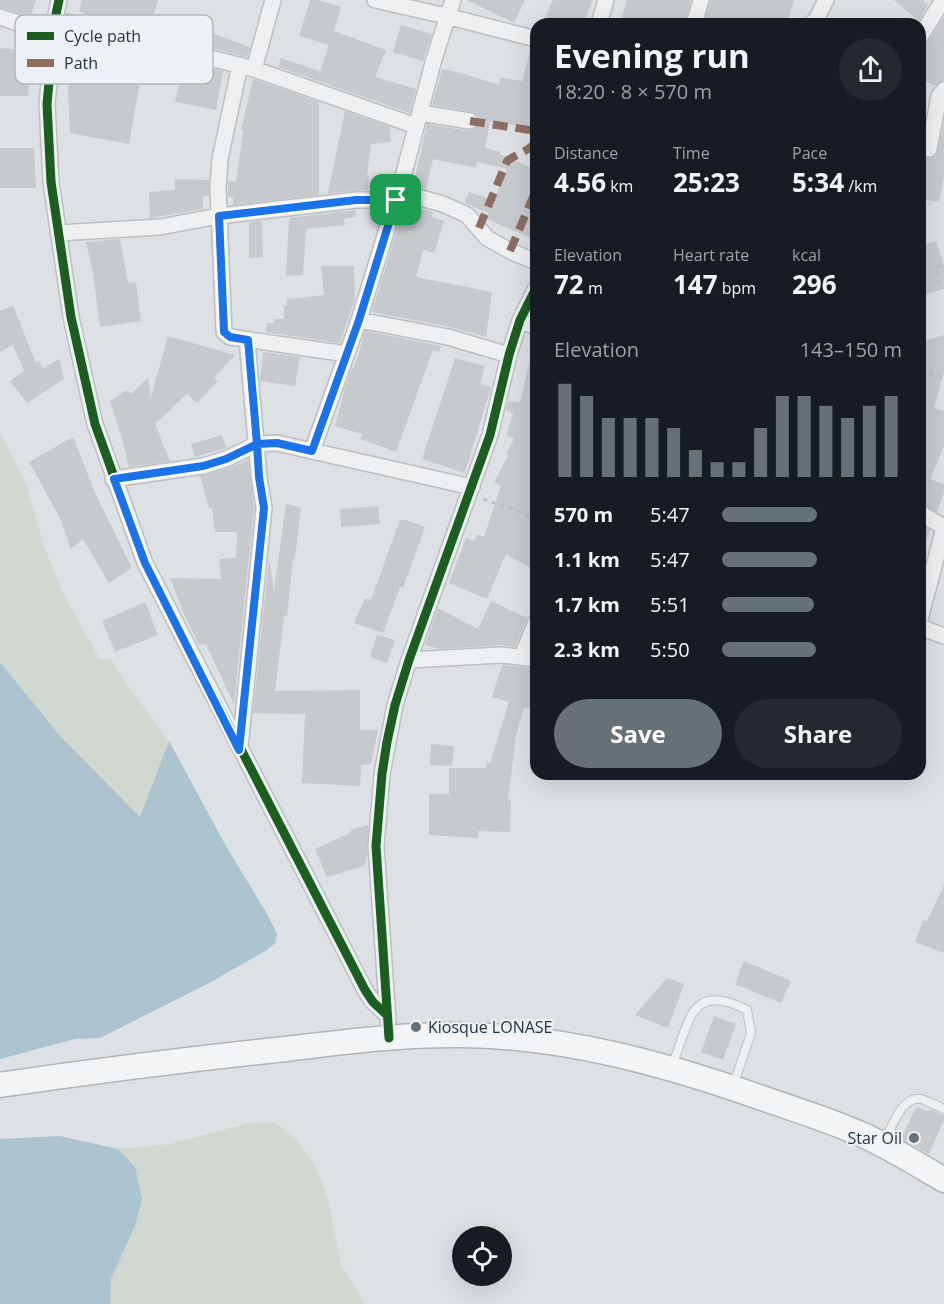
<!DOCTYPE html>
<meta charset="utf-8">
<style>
body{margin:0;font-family:"Open Sans",sans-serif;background:#242831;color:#f1f3f6;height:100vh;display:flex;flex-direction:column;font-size:22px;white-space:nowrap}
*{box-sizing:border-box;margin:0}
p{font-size:20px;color:#9ea1a6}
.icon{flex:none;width:33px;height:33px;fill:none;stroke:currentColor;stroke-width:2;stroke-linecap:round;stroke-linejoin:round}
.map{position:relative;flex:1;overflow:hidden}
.panel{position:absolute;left:530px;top:18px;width:396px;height:762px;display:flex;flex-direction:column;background:#171b24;border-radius:18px;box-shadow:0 6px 24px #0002}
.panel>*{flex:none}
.tools{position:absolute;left:452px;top:1226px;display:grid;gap:12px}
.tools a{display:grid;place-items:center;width:60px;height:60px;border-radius:50%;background:#171b24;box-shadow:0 6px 24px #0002;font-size:30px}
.pin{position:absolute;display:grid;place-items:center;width:51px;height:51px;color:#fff;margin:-26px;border-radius:12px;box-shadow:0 3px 9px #0006}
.round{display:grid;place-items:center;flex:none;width:63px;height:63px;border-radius:32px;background:#242831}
.summary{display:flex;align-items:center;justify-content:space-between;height:102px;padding:0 24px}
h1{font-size:33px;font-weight:700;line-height:45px}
.figures{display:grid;grid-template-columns:repeat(3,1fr);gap:9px;height:102px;padding:6px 24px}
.figures div{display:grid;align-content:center}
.figures b{font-size:26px;font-weight:700}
.figures small{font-size:16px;font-weight:400}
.figures p{font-size:16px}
.chart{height:168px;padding:12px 24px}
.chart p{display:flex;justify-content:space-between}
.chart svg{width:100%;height:108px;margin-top:6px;stroke:#667077;stroke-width:6}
.cta{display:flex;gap:12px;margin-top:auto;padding:12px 24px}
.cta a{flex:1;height:69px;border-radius:36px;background:#667077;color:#fff;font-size:24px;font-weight:700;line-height:69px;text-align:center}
.cta a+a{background:#242831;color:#f1f3f6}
ul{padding:0 24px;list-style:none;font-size:20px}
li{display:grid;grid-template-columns:96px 72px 1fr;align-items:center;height:45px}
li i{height:15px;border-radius:8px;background:#667077}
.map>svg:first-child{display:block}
.green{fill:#d1d8cf}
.water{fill:#acc4d0}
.building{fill:#c6cacc}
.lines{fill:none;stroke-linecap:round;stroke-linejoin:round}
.service-casing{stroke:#bdbfc2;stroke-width:10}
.minor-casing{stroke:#bdbfc2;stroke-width:18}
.trunk-casing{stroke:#b0b5b9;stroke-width:27}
.path{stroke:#bec1c4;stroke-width:3;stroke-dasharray:4.5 4.5;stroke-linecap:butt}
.service{stroke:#eeeff1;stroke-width:8}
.minor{stroke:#eeeff1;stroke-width:15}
.trunk{stroke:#f2f4f5;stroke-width:24}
.quiet{stroke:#8d6e63;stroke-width:8;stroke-dasharray:15 8;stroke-linecap:butt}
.cycleway-casing{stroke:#ebf1f4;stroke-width:13}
.cycleway{stroke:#1b5e20;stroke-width:9}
.route-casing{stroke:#fff;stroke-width:12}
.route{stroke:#1a73e8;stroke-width:8}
.poi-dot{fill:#667077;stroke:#ebf1f4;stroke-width:2}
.labels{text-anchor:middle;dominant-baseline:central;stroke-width:4.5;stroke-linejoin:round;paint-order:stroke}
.poi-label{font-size:16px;fill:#26333d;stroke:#ebf1f4;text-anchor:start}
.key{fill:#ebf1f4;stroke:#b0b8bd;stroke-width:1.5}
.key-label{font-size:16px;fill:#26333d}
</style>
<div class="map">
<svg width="944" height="1304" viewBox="0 0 944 1304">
<rect width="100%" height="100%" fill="#dee1e4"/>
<path class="green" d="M0,433L27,485L43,544L64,595L100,659H111L125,682L169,741L140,818L60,736L0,662Z
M274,1122L295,1138L314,1163L328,1199L341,1265L365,1304H110L111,1279L135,1226V1167L118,1149L170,1144L249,1123Z"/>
<path class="water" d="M0,662L60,736L140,817L169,741L226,846L266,912L277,934L275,943L267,950L211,982L100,1038L75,1039L0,1059Z
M60,1136L118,1149L135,1167L142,1199L135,1226L111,1279L110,1304H0V1139Z"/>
<path class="building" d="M0,0H36L30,17L0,7Z
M82,0H158L149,29L79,12Z
M310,0H318L341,7L334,31L386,50L375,77L416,89L410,113L278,67L281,58L319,71V74L329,45L299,36Z
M467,0H525L514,23Z
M553,0H593L583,24H542Z
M627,0H691L685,24H620Z
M710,0H794L787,24H717L705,20Z
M894,0H923L928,5L919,21Z
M944,17V80L934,86L920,77V50L928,42Z
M401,25L432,34L423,61L393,52Z
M192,26L250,47L247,57L187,42Z
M98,43L145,52L129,144L70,133L68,91L72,55L122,60L96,49Z
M0,48L32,51L28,96H0Z
M531,48H536V128L490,122L485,148L501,152L500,154L536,170V240L486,219L488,213L465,203L469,192L494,200L507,169L477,162L476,168L433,159L426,189L413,186L427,124L469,131L474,130L479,123V117L472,112L432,105L442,69L461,73L499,85L500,78L522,81Z
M184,61L223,71L216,110L175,102Z
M253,79L319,102V195L233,205V197H228V181L236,182L243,131L241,130Z
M345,111L390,127L391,142L371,144L367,176H369L368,190L328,193Z
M944,122V177L939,202L920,199V149L922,156L927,158L936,156Z
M0,148H34L36,188H0Z
M175,179L209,180V196H203V209L150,218L149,192L175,190Z
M405,204L433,212L432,217L444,221L434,253L423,250L416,277L492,292L486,337L450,327L372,312Z
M355,210L356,217L344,219L345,225L306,229L303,275L286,276L289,218Z
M262,221L263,257L249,258V222Z
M120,239L128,283L136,282L141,321L100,327L93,273L86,242Z
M936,241L944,265V289L920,296V246Z
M321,266H354L355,299L340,343L266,332L267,323H274V319H284V305L287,306V299L324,295Z
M13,306L36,363L39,361L43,369L59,359L64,379L27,403L10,381L24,371L13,345L0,352V311Z
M365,331L441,346L439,353L433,350L396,452L360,439L362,434L335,426L346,385L352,368H354Z
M944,335V372L934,408L944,411V446L930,479L944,484V493L937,512L920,503V342Z
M168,336L235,355L214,378L218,381L197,403L187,394L155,424L170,461L129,467L123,442L110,401L127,390L131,394L148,378L151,397Z
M263,352L300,357L295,386L260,381Z
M455,358L485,366L480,384L491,387L465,473L422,459Z
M530,360H536V571L506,554L487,599L449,583L466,538L474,541L477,534L484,537L501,486L494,482L508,456L506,454L514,439L506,436L513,414L506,410L508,401L520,402Z
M222,435L226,448L195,457L191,444Z
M73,437L96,495L132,568L109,583L83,539L71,549L60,518L29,462Z
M248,460L254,508L234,705L206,644L199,645L184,614L170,578L221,579L219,559L236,558L237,532H215L212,508H209L200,476L229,468Z
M286,504L301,507L295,559H293L287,616H284L275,691L360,690V730H378L371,764L361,765L360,786L302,783L305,714L253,713L269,559L274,591Z
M378,506L380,524L341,527L340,509Z
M400,520H406L425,527L403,588L400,587L383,633L354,623L365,598L371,600Z
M920,524L930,530L921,555H920Z
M491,601L527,618L515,647L502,645L440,649L425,645L438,608L478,629Z
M145,602L158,635L115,652L102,621Z
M377,635L395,640L387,663L370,657Z
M502,665L536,669V710L524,707L516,735L508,800H511L510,832L478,831V838L429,835V794H449V768H486L487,762L490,763L509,702L492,697Z
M431,744L454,746L452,766L430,765Z
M368,825L367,856L364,866L327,877L315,849L350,833L352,829Z
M944,885V953L915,942L923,920L927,921Z
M744,961L791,981L781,1003L735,984Z
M667,978L684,984L668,1028L635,1015Z
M714,1016L736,1024L723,1060L701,1052Z
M916,1107L928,1112L929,1109L944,1115V1120L929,1154L901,1139Z"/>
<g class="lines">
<defs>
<path id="service" d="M672,1066C690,1021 690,981 747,1010L751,1033L733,1086
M884,1143C891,1129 901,1096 921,1099C928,1101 937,1106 944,1109"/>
<path id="minor" d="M59,0L55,19L47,104L51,182L71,317L95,424L145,563L365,990L373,1002L387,1015
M375,0L446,16L536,39
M0,17L54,35
M55,19L254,69L416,126
M813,22L816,20L826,0
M599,24L606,0
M694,24L701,0
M920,37L943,0
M240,65L220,159L218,187L224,332L230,337L347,354
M254,69L273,0
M420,113L470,121
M929,149L939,96L944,90
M399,192L434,59L453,0
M58,233L160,227L219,216L356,200H396L399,192L443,204L467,215L487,238L510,251L536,262
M359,320L448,337L509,355
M520,320L536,327
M312,451L359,320L396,200
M113,479L203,466L226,459L257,444L277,443L290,446L472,487
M920,513L944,527
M920,619L944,528
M920,627L944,636
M522,656L536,622
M409,660L502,655L536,659
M240,748L264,508L259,477L247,340
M388,1020L376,846L382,774L395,705L409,660L490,435L509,355L520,320L536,288"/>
<path id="trunk" d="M0,1085C95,1071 190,1059 286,1049C345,1042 403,1034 462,1035C565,1036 665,1064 762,1098C796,1110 830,1120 863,1135C891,1148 917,1164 944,1180"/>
</defs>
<use href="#service" class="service-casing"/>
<use href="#minor" class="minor-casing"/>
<use href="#trunk" class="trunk-casing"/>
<path class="path" d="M939,284L936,267L944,264
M920,371L944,377
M483,499L536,518
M536,523L532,527L536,530"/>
<use href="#service" class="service"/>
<use href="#minor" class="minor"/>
<use href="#trunk" class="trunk"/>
<path class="quiet" d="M470,121L536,131
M479,228L507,161C516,154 530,151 536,141
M510,251L536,190"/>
<defs>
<path id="cycleway" d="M59,0L55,19L47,104L51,182L71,317L95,424L145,563L365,990L373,1002L387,1015
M389,1038L376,846L382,774L387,742L395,705L409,660L490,435L509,355L520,320L536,288"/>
</defs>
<use href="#cycleway" class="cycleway-casing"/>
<use href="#cycleway" class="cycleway"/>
</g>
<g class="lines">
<defs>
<path id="route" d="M396,200H356L219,216L224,332L230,337L248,340L257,444L226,459L203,466L114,479L145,563L239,750L264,508L259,477L257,444L277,443L312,451L359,320L396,200"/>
</defs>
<use href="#route" class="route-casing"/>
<use href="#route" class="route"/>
</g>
<g class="poi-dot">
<circle cx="416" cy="1027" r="6"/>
<circle cx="914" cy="1138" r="6"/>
</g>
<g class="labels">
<g class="poi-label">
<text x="428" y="1027">Kiosque LONASE</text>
<text x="902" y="1138" text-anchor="end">Star Oil</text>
</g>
</g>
<rect x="15" y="15" width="198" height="69" rx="9" class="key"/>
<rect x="27" y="32" width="27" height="8" fill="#1b5e20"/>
<rect x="27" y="59" width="27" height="8" fill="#8d6e63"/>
<g class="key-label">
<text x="64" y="42">Cycle path</text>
<text x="64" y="69">Path</text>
</g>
</svg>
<div class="tools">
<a><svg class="icon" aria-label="locate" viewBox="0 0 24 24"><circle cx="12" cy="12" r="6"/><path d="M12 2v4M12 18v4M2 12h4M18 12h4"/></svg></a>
</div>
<div class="pin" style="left:396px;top:200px;background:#1e9e55"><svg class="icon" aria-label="arrive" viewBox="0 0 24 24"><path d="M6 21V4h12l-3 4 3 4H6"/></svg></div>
<section class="panel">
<div class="summary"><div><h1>Evening run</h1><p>18:20 · 8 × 570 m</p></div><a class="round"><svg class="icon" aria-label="share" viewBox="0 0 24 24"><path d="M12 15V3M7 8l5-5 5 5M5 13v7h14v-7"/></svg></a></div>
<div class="figures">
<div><p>Distance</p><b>4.56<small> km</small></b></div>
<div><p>Time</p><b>25:23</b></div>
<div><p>Pace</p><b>5:34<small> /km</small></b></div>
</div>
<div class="figures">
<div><p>Elevation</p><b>72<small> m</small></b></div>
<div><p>Heart rate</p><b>147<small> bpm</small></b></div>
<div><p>kcal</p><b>296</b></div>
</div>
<div class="chart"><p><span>Elevation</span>143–150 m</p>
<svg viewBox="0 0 160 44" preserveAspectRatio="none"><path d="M5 44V6M15 44V11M25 44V20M35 44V20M45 44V20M55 44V24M65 44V33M75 44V38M85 44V38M95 44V24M105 44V11M115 44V11M125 44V15M135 44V20M145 44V15M155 44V11"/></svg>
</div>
<ul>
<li><b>570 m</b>5:47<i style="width:53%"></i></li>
<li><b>1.1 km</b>5:47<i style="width:53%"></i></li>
<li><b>1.7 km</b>5:51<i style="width:51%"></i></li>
<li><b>2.3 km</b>5:50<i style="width:52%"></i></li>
</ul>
<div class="cta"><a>Save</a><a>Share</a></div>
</section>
</div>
